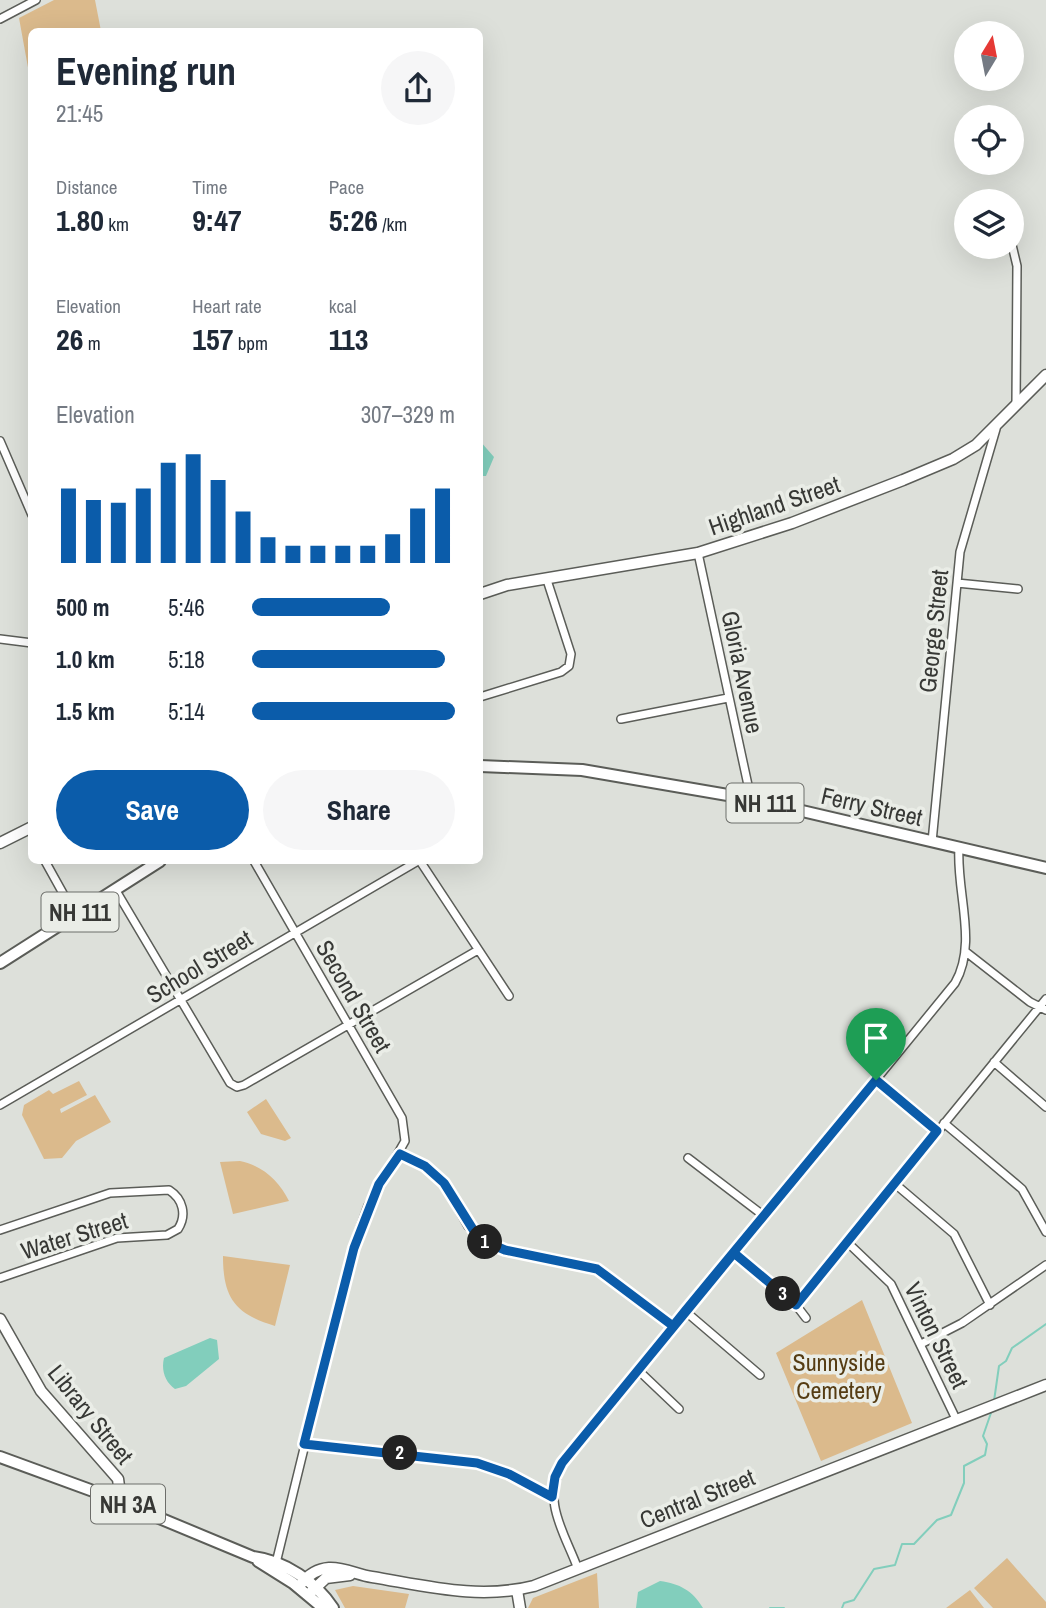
<!DOCTYPE html>
<meta charset="utf-8">
<style>
body{margin:0;font-family:"Archivo Narrow",sans-serif;background:#f6f6f7;color:#1f2937;height:100vh;display:flex;flex-direction:column;font-size:26px;white-space:nowrap}
*{box-sizing:border-box;margin:0}
p{font-size:23px;color:#747a83}
.icon{flex:none;width:38px;height:38px;fill:none;stroke:currentColor;stroke-width:2;stroke-linecap:round;stroke-linejoin:round}
.map{position:relative;flex:1;overflow:hidden}
.panel{position:absolute;left:28px;top:28px;width:455px;height:836px;display:flex;flex-direction:column;background:#fff;border-radius:10px;box-shadow:0 7px 28px #0002}
.panel>*{flex:none}
.needle{width:46px;rotate:10deg}
.controls{position:absolute;left:954px;top:21px;display:grid;gap:14px}
.controls a{display:grid;place-items:center;width:70px;height:70px;border-radius:50%;background:#fff;box-shadow:0 7px 28px #0002;font-size:35px}
.pin{position:absolute;display:grid;place-items:center;width:60px;height:60px;color:#fff;margin:-72px -30px;border-radius:50% 50% 50% 0;rotate:-45deg;box-shadow:0 0 7px #0007}
.pin .icon{rotate:45deg}
.km{position:absolute;width:35px;height:35px;margin:-18px;border-radius:50%;background:#222;color:#fff;font-size:19px;line-height:35px;text-align:center}
.round{display:grid;place-items:center;flex:none;width:74px;height:74px;border-radius:37px;background:#f6f6f7}
.headline{display:flex;align-items:center;justify-content:space-between;height:119px;padding:0 28px}
h1{font-size:38px;font-weight:700;line-height:52px}
.figures{display:grid;grid-template-columns:repeat(3,1fr);gap:10px;height:119px;padding:7px 28px}
.figures div{display:grid;align-content:center}
.figures b{font-size:30px;font-weight:700}
.figures small{font-size:19px;font-weight:400}
.figures p{font-size:19px}
.chart{height:196px;padding:14px 28px}
.chart p{display:flex;justify-content:space-between}
.chart svg{width:100%;height:126px;margin-top:7px;stroke:#0b5caa;stroke-width:6}
.primary-button{display:flex;gap:14px;margin-top:auto;padding:14px 28px}
.primary-button a{flex:1;height:80px;border-radius:42px;background:#0b5caa;color:#fff;font-size:28px;font-weight:700;line-height:80px;text-align:center}
.primary-button a+a{background:#f6f6f7;color:#1f2937}
ul{padding:0 28px;list-style:none;font-size:23px}
li{display:grid;grid-template-columns:112px 84px 1fr;align-items:center;height:52px}
li i{height:18px;border-radius:9px;background:#0b5caa}
.map>svg:first-child{display:block}
.green{fill:#dbba8c}
.water{fill:#82cebc}
.lines{fill:none;stroke-linecap:round;stroke-linejoin:round}
.stream{stroke:#82cebc;stroke-width:2}
.street-casing{stroke:#5b5d58;stroke-width:10}
.secondary-casing{stroke:#5b5d58;stroke-width:13}
.primary-casing{stroke:#5b5d58;stroke-width:14}
.street{stroke:#fff;stroke-width:7}
.secondary{stroke:#fff;stroke-width:10}
.primary{stroke:#fff;stroke-width:10}
.route-casing{stroke:#fff;stroke-width:14}
.route{stroke:#0b5caa;stroke-width:9}
.labels{text-anchor:middle;dominant-baseline:central;stroke-width:7;stroke-linejoin:round;paint-order:stroke}
.shield{fill:#eaede7;stroke:#6d6e6a;stroke-width:2}
.shield-label{font-size:23px;font-weight:bold;fill:#373835}
.street-label{font-size:24px;fill:#373835;stroke:#eaede7}
.park-label{font-size:24px;fill:#553c13;stroke:#eaede7}
</style>
<div class="map">
<svg width="1046" height="1608" viewBox="0 0 1046 1608">
<rect width="100%" height="100%" fill="#dde0da"/>
<path class="green" d="M54,0H95L101,31L32,32L31,84L19,18Z
M79,1081L87,1095L60,1109L61,1113L95,1095L111,1122L76,1141L62,1158L44,1159L22,1115L24,1105L49,1090L53,1094Z
M266,1099L291,1138L285,1141L261,1134L247,1112Z
M240,1161C263,1166 279,1181 289,1201L233,1214L220,1162Z
M223,1256L290,1265L275,1326C235,1314 223,1298 223,1256Z
M862,1300L912,1423L821,1461L776,1353Z
M1007,1558L1046,1602V1608H993L974,1588Z
M597,1573L599,1608H528L533,1598Z
M353,1586L409,1594L405,1608H345L335,1590Z
M970,1590L984,1608H946Z"/>
<path class="water" d="M480,441L494,457L486,476H480Z
M210,1338L217,1340L219,1359L186,1386L175,1389C165,1382 161,1370 164,1358Z
M660,1581C680,1584 692,1590 703,1608H636L638,1592Z"/>
<g class="lines">
<path class="stream" d="M994,1401L999,1366L1006,1361L1012,1348L1046,1324
M770,1608H784
M842,1608L844,1603L854,1600L874,1569L895,1565L902,1544H914L937,1520L951,1515L964,1483V1466L985,1455L987,1444L983,1436L992,1410"/>
<defs>
<path id="street" d="M0,19L36,0
M1012,245L1017,266L1016,404
M0,441L32,515
M698,553L751,799
M957,583L1018,589
M0,639L32,643
M480,697L561,672L569,666L571,654L547,580
M621,719L728,698
M932,842L960,552L996,429
M45,861L75,915
M254,861L394,1104L402,1118L405,1141L368,1206L353,1248L276,1563
M420,861L509,996
M115,889L230,1083L237,1087L244,1085L478,950
M966,952L1030,1002L1046,1010
M994,1062L1046,1107
M876,1080L937,1131
M0,1105L418,861
M944,1123L1022,1189L1046,1232
M400,1154L425,1166L444,1183L468,1226L486,1243L505,1250L597,1269L673,1327
M688,1158L764,1216
M894,1183L954,1234L990,1305
M0,1230L110,1193L169,1190C183,1199 187,1215 178,1229L167,1235L117,1238L0,1278
M847,1242L891,1284L956,1419
M734,1253L796,1305L806,1318
M796,1305L1046,999
M685,1311L760,1375
M921,1344L962,1323L1046,1265
M638,1370L679,1409
M304,1444L477,1463L509,1474L552,1497
M578,1569C564,1531 541,1502 563,1463L955,983C978,943 956,892 959,848"/>
<path id="secondary" d="M480,594L507,585L698,553L792,523L903,480L953,459L976,445L1046,375
M0,843L32,827
M0,1319L41,1391L118,1479L121,1501
M301,1584C308,1575 317,1569 329,1568C343,1567 358,1575 372,1577C427,1586 479,1600 534,1586L1046,1385
M517,1590L520,1608
M311,1592L326,1578L350,1575"/>
<path id="primary" d="M480,766L582,770L751,799L1046,868
M0,963L160,861
M0,1457L104,1495L253,1557C285,1561 316,1582 333,1608
M258,1561L293,1583L323,1608"/>
</defs>
<use href="#street" class="street-casing"/>
<use href="#secondary" class="secondary-casing"/>
<use href="#primary" class="primary-casing"/>
<use href="#street" class="street"/>
<use href="#secondary" class="secondary"/>
<use href="#primary" class="primary"/>
</g>
<g class="lines">
<defs>
<path id="route" d="M876,1080L685,1311L673,1326L597,1269L505,1250L479,1239L444,1183L425,1166L400,1154L379,1184L354,1248L304,1444L477,1463L509,1474L552,1497L555,1477L562,1463L734,1253L796,1305L937,1131L876,1080"/>
</defs>
<use href="#route" class="route-casing"/>
<use href="#route" class="route"/>
</g>
<g class="labels">
<g class="shield">
<rect x="726.5" y="783.5" width="77" height="39" rx="5"/>
<rect x="41.5" y="892.5" width="77" height="39" rx="5"/>
<rect x="91" y="1484.5" width="74" height="39" rx="5"/>
</g>
<g class="shield-label">
<text x="765" y="803">NH 111</text>
<text x="80" y="912">NH 111</text>
<text x="128" y="1504">NH 3A</text>
</g>
<g class="street-label">
<text transform="translate(774 505) rotate(-19)">Highland Street</text>
<text transform="translate(933 631) rotate(-84)">George Street</text>
<text transform="translate(743 672) rotate(78)">Gloria Avenue</text>
<text transform="translate(872 806) rotate(13)">Ferry Street</text>
<text transform="translate(199 966) rotate(-31)">School Street</text>
<text transform="translate(354 996) rotate(60)">Second Street</text>
<text transform="translate(74 1235) rotate(-17)">Water Street</text>
<text transform="translate(937 1335) rotate(64)">Vinton Street</text>
<text transform="translate(91 1414) rotate(51)">Library Street</text>
<text transform="translate(697 1498) rotate(-22)">Central Street</text>
</g>
<g class="park-label">
<text x="839" y="1362">Sunnyside<tspan x="839" dy="28">Cemetery</tspan></text>
</g>
</g>
</svg>
<div class="controls">
<a><svg class="needle" viewBox="-14 -14 28 28"><path d="M0-13l5 13h-10z" fill="#e53935"/><path d="M0 13l5-13h-10z" fill="#747a83"/></svg></a>
<a><svg class="icon" aria-label="locate" viewBox="0 0 24 24"><circle cx="12" cy="12" r="6"/><path d="M12 2v4M12 18v4M2 12h4M18 12h4"/></svg></a>
<a><svg class="icon" aria-label="layers" viewBox="0 0 24 24"><path d="M12 4l9 5-9 5-9-5zM3 14l9 5 9-5"/></svg></a>
</div>
<div class="pin" style="left:876px;top:1080px;background:#1e9e55"><svg class="icon" aria-label="arrive" viewBox="0 0 24 24"><path d="M6 21V4h12l-3 4 3 4H6"/></svg></div>
<b class="km" style="left:485px;top:1242px">1</b>
<b class="km" style="left:400px;top:1453px">2</b>
<b class="km" style="left:783px;top:1294px">3</b>
<section class="panel">
<div class="headline"><div><h1>Evening run</h1><p>21:45</p></div><a class="round"><svg class="icon" aria-label="share" viewBox="0 0 24 24"><path d="M12 15V3M7 8l5-5 5 5M5 13v7h14v-7"/></svg></a></div>
<div class="figures">
<div><p>Distance</p><b>1.80<small> km</small></b></div>
<div><p>Time</p><b>9:47</b></div>
<div><p>Pace</p><b>5:26<small> /km</small></b></div>
</div>
<div class="figures">
<div><p>Elevation</p><b>26<small> m</small></b></div>
<div><p>Heart rate</p><b>157<small> bpm</small></b></div>
<div><p>kcal</p><b>113</b></div>
</div>
<div class="chart"><p><span>Elevation</span>307–329 m</p>
<svg viewBox="0 0 160 44" preserveAspectRatio="none"><path d="M5 44V18M15 44V22M25 44V23M35 44V18M45 44V9M55 44V6M65 44V15M75 44V26M85 44V35M95 44V38M105 44V38M115 44V38M125 44V38M135 44V34M145 44V25M155 44V18"/></svg>
</div>
<ul>
<li><b>500 m</b>5:46<i style="width:68%"></i></li>
<li><b>1.0 km</b>5:18<i style="width:95%"></i></li>
<li><b>1.5 km</b>5:14<i style="width:100%"></i></li>
</ul>
<div class="primary-button"><a>Save</a><a>Share</a></div>
</section>
</div>
